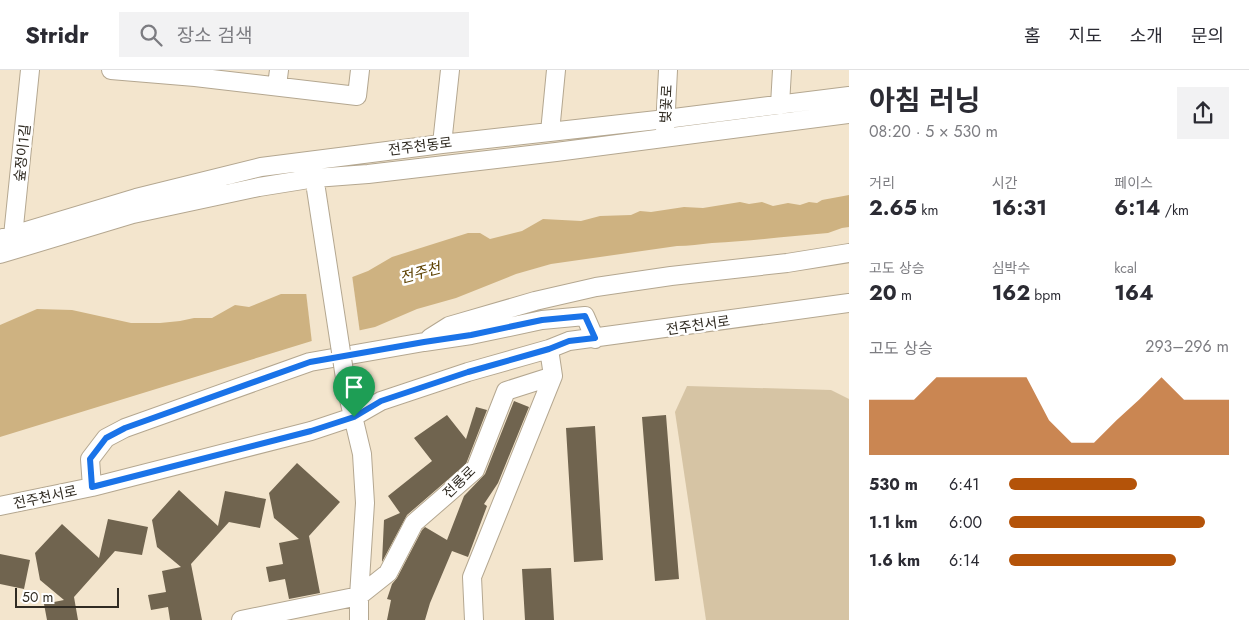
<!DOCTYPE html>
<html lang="ko">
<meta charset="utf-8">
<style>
body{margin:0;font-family:Jost,"Noto Sans KR",sans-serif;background:#f2f2f3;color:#2b2b33;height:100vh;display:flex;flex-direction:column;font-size:19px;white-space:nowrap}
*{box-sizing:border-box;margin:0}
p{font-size:16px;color:#7c7c81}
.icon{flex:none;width:28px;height:28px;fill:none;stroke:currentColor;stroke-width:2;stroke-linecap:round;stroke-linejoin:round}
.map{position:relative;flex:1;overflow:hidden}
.side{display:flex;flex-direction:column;background:#fff;width:400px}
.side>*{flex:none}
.scale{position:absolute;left:15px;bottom:12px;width:104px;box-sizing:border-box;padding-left:5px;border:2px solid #302b22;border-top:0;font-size:14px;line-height:18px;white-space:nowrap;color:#302b22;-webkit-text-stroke:4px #fff;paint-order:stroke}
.pin{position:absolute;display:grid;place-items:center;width:42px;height:42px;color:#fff;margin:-51px -21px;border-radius:50% 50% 50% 0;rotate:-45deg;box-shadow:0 0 5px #0007}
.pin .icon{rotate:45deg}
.round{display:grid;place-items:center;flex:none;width:52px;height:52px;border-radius:0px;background:#f2f2f3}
.overview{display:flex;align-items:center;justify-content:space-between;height:85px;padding:0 20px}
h1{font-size:28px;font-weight:700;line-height:38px}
.metrics{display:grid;grid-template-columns:repeat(3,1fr);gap:8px;height:85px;padding:5px 20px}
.metrics div{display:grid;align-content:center}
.metrics b{font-size:21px;font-weight:700}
.metrics small{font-size:14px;font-weight:400}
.metrics p{font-size:14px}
.chart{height:140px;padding:10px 20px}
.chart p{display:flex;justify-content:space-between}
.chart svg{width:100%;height:90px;margin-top:5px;fill:#b45309;opacity:.7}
ul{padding:0 20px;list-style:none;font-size:16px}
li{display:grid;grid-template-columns:80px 60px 1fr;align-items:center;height:38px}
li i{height:12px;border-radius:6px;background:#b45309}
header{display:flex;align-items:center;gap:30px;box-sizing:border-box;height:70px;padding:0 25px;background:#fff;border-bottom:1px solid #e1e1e2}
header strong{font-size:24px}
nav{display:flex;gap:28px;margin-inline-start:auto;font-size:18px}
.search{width:350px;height:45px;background:#f2f2f3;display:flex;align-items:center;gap:12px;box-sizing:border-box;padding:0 18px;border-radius:0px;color:#7c7c81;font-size:19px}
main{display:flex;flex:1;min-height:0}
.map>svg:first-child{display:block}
.green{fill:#d6c4a4}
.water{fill:#ceb281}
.pier{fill:#f3e5cd}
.building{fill:#70644f}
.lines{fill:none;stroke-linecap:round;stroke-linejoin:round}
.minor-casing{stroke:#b4a790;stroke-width:20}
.minor{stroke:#fff;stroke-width:18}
.minor-bridge-casing{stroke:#b4a790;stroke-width:20;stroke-linecap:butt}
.minor-bridge{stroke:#fff;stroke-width:18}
.route-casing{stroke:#fff;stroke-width:10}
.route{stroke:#1a73e8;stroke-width:6}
.labels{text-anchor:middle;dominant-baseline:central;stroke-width:5;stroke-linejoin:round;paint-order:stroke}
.street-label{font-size:14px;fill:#302b22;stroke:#fff}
.water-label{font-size:15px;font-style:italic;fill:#5d4100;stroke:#fff}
</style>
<header>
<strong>Stridr</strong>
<div class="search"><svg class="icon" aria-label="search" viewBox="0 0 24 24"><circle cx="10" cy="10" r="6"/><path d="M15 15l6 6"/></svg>장소 검색</div>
<nav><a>홈</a><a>지도</a><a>소개</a><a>문의</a></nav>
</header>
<main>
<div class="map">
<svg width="849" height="550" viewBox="0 0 849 550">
<rect width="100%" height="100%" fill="#f3e5cd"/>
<path class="green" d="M687,316L831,320L849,329V550H706L675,342Z"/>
<path class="water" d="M849,125V157L842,158L828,163C789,166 751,171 712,173C700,174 689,176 677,176L551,194L516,204L456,228L417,239L375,257L315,270L0,367V255L37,239L72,240L131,253H160L180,251L194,248H212L235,235L249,237L281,224H308L368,201L392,187L468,163H480L490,169L522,161L543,149L581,151L600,146L631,145L640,141L651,142L684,137L703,138L740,132L749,134L762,132L773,136L788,133L800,135L809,132L817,133L822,130Z"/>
<path class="pier" d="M352,205L360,263L312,273L306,222Z"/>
<path class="building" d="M514,331L529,337L498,413L484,434L487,436L468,487L452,481L430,533L425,550H387L391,530L387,529L392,514L397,508L422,460L425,457L447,470L464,426L485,404Z
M476,337L487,340L466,394L407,445L382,492L384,450L400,443L388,426L432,391L414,368L447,345L466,369Z
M666,345L679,509L655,511L642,347Z
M595,356L603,490L574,492L566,358Z
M297,393L340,432L309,466L320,523L289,529L285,509L269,512L266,497L283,494L279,473L299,469L274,448L269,423Z
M179,420L218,456L225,421L266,429L260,458L229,452L191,494L202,550H170L168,537L151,540L148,525L166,522L162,501L181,497L157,477L152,450Z
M108,449L148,457L142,485L115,481L74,527L78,550H47L44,534L64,530L40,510L35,483L62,454L99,488Z
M0,484L30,490L24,519L0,514Z
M551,498L554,550H525L522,499Z"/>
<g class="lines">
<defs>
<path id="minor" d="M111,0L195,7L357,26L360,0
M277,16L279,0
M780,35L782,0
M665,59L668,0
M550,62L556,0
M442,74L450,0
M13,166L30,0
M0,169L136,128L261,97L442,74L666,49L849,26
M0,184L133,144L259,117L315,108L368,104L556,82L849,44
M430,268L449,256L535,231L596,217L671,206L787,193L849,183
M347,321L362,384L365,433L359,526V550
M92,417L90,389L106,368L125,358L310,292L424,272L471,265L542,250L585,246L595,269
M0,436L92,417L311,361L353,347L381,331L468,302L549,279L569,271L849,233
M241,550L359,526L388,503L414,453L475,400L506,321L553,306
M474,550L472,507L553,306L549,279"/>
</defs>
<use href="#minor" class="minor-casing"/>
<use href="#minor" class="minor"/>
<defs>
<path id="minor-bridge" d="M316,119L347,321"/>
</defs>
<use href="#minor-bridge" class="minor-bridge-casing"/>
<use href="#minor-bridge" class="minor-bridge"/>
</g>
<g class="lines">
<defs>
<path id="route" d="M585,246L595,268L569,271L549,279L468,302L381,331L354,347L311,361L92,417L90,389L106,368L125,358L310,292L424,272L471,265L542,250Z"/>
</defs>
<use href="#route" class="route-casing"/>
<use href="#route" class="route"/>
</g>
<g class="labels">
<g class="street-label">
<text transform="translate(666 34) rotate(-87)">벚꽃로</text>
<text transform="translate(420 76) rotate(-7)">전주천동로</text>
<text transform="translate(22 83) rotate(-84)">숲정이1길</text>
<text transform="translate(698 255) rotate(-8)">전주천서로</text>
<text transform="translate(459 412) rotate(-44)">전룡로</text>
<text transform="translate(45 427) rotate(-12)">전주천서로</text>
</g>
<g class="water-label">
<text transform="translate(420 203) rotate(-15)">전주천</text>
</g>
</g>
</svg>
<div class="scale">50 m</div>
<div class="pin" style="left:354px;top:347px;background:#1e9e55"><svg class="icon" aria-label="arrive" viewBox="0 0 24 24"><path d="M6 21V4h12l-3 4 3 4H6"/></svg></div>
</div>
<section class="side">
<div class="overview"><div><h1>아침 러닝</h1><p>08:20 · 5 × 530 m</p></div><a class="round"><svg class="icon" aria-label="share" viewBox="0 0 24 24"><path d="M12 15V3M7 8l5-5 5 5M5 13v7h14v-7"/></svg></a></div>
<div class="metrics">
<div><p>거리</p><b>2.65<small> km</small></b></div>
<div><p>시간</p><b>16:31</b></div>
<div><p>페이스</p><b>6:14<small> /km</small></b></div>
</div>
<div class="metrics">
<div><p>고도 상승</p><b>20<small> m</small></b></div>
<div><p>심박수</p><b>162<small> bpm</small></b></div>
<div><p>kcal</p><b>164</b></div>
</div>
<div class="chart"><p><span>고도 상승</span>293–296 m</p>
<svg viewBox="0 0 160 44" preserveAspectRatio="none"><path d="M0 44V17L10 17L20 17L30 6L40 6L50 6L60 6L70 6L80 27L90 38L100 38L110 27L120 17L130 6L140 17L150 17L160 17V44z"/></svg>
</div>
<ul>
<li><b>530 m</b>6:41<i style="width:58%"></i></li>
<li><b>1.1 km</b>6:00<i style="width:89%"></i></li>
<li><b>1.6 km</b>6:14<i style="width:76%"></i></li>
</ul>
</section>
</main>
